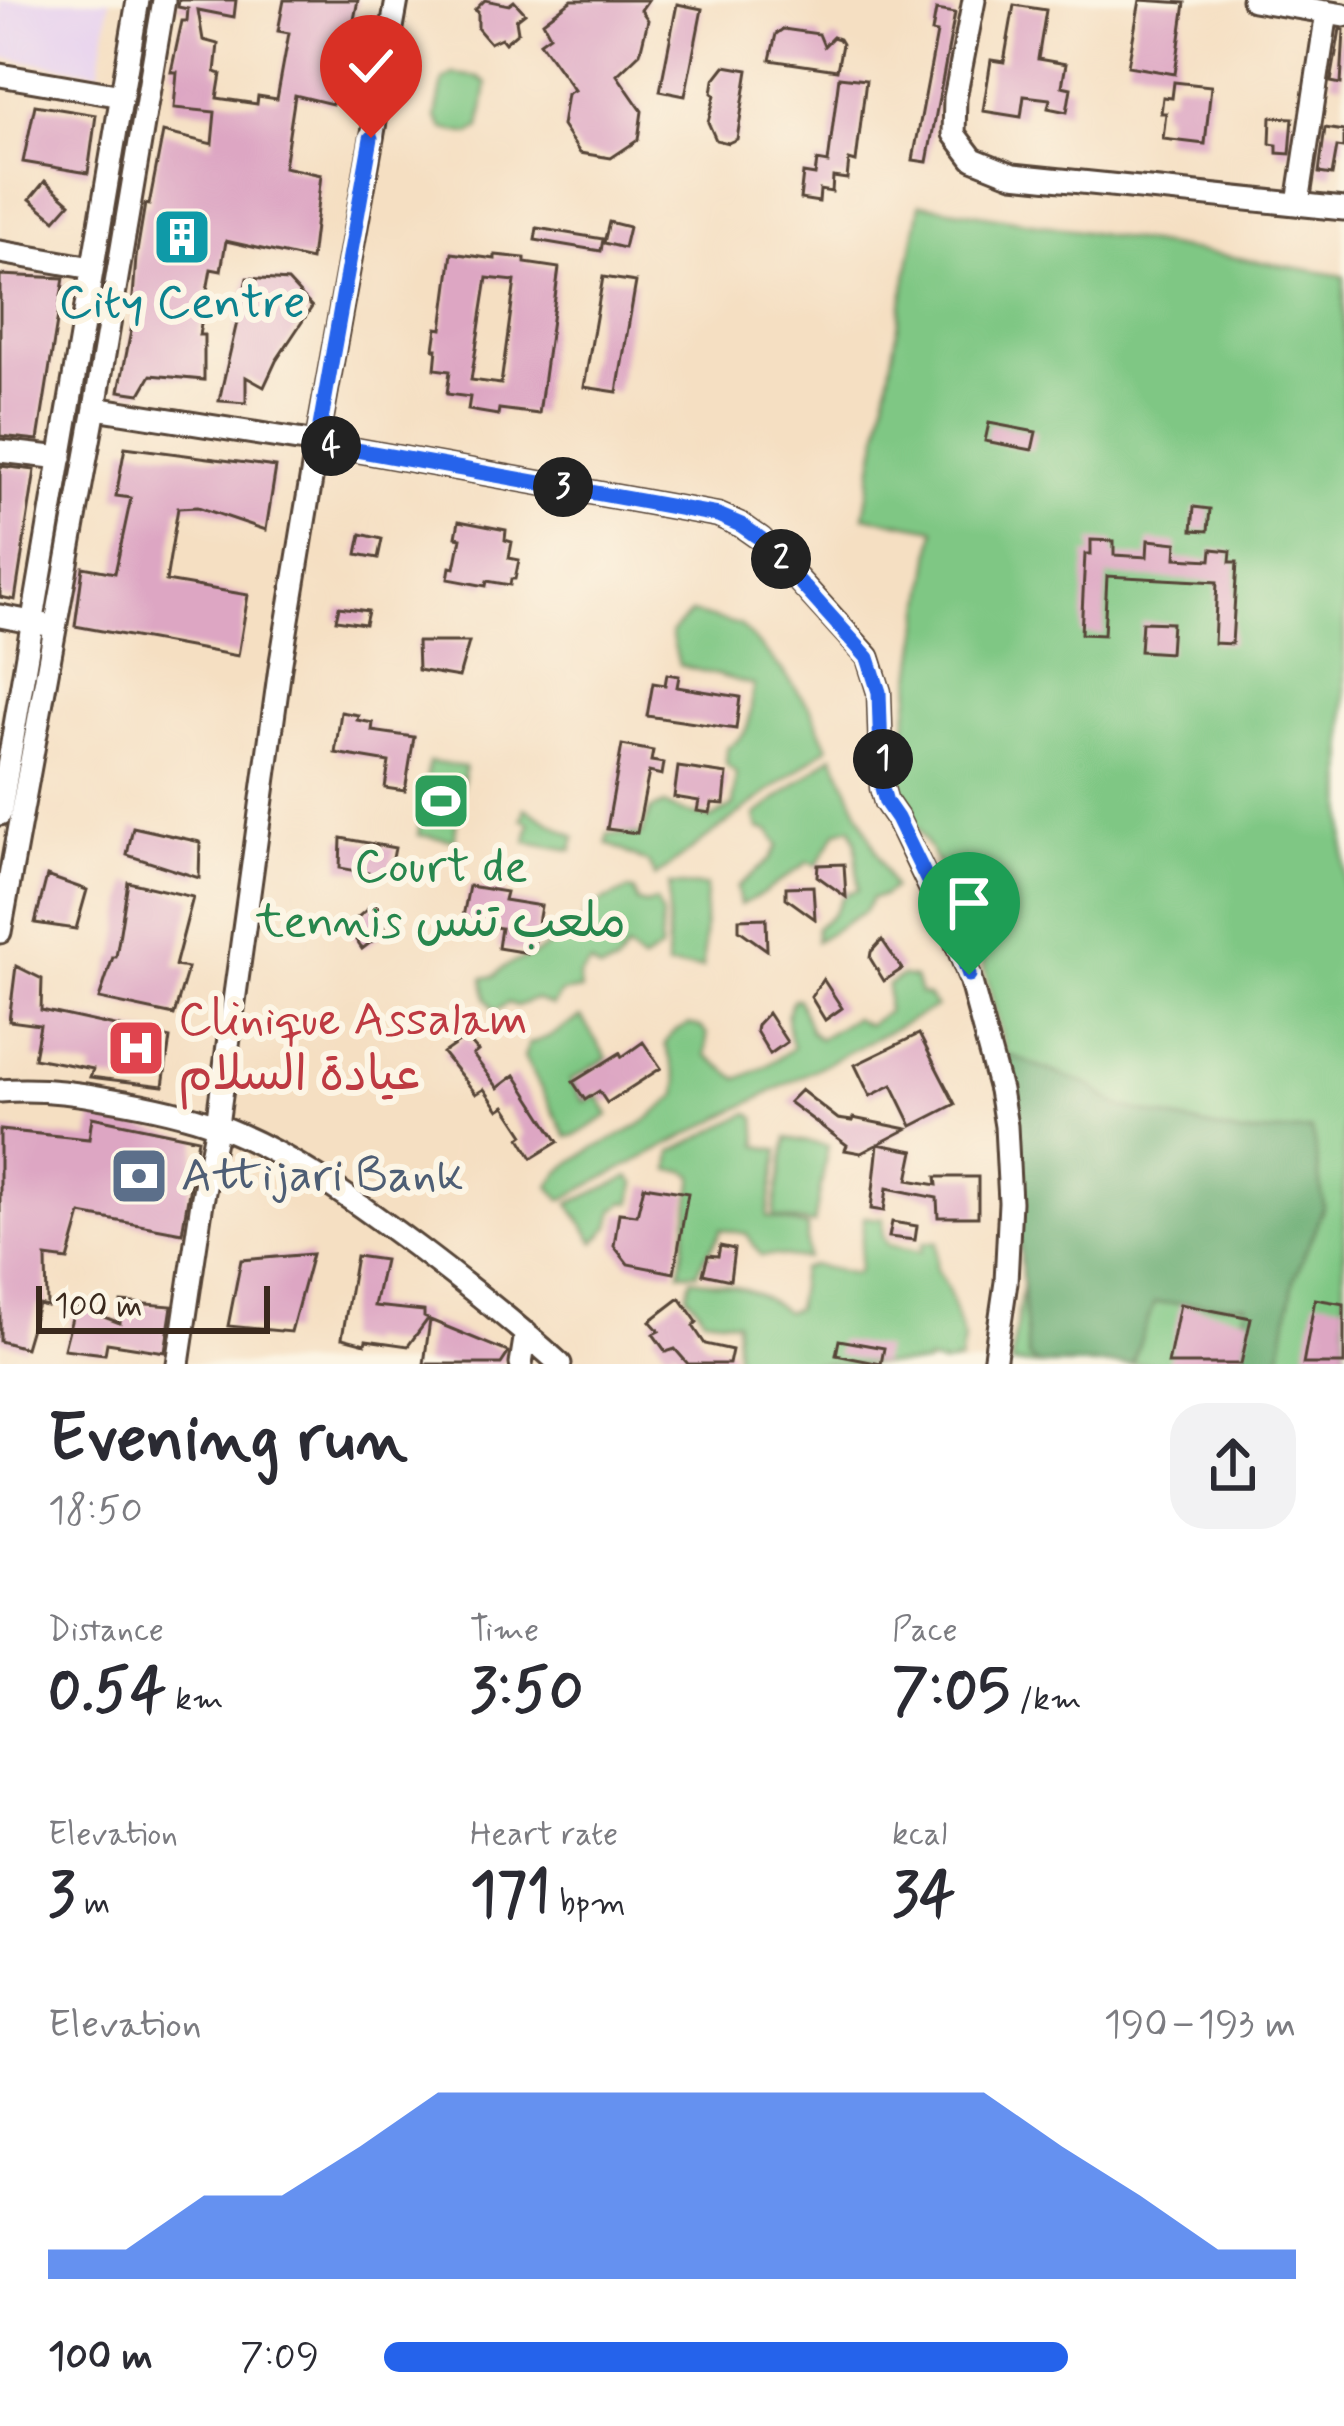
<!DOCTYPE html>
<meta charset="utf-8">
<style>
body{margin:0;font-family:Mynerve,"Playpen Sans Arabic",sans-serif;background:#f2f2f3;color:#2b2b33;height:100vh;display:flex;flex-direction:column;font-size:45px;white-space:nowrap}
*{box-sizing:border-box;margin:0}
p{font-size:39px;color:#7c7c81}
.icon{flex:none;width:66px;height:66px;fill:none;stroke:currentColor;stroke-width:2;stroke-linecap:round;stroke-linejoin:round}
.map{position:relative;height:1364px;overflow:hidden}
.panel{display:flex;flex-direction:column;background:#fff;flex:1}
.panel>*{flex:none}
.scale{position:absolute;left:36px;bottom:30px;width:234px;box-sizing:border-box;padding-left:12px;border:6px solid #3b2a1e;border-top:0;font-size:33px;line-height:42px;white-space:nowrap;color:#3b2a1e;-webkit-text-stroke:9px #fcf5e5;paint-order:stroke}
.pin{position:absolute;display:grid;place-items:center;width:102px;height:102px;color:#fff;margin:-123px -51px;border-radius:50% 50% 50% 0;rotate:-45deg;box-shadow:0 0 12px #0007}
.pin .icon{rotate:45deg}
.km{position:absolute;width:60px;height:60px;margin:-30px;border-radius:50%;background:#222;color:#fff;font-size:33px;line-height:60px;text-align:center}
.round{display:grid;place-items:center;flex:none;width:126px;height:126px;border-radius:36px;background:#f2f2f3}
.summary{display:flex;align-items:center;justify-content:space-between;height:204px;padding:0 48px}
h1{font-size:66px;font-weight:700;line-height:90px}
.stats{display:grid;grid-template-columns:repeat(3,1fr);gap:18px;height:204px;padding:12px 48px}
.stats div{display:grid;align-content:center}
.stats b{font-size:60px;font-weight:700}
.stats small{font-size:33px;font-weight:400}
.stats p{font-size:33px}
.chart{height:336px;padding:24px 48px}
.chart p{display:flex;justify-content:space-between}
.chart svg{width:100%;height:216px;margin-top:12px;fill:#2563eb;opacity:.7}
ul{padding:0 48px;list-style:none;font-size:39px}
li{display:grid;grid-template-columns:192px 144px 1fr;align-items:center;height:90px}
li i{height:30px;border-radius:15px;background:#2563eb}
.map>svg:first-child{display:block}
.built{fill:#e7d2ef}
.green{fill:#7fc784;stroke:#5d7851;stroke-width:3}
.forest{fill:#67ac72;stroke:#516b48;stroke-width:3}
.building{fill:#dda6c3;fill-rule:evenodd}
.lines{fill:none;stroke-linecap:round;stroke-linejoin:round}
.minor-casing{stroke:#574537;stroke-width:27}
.minor{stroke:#fff;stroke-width:21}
.route-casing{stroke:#fff;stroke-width:24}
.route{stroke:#2563eb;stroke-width:15}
.labels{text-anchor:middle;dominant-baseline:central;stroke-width:12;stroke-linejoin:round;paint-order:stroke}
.culture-label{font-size:48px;fill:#0d838f;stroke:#fcf5e5}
.leisure-label{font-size:48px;fill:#27864d;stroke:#fcf5e5}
.health-label{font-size:48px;fill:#be3a42;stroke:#fcf5e5;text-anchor:start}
.service-label{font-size:48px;fill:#4e5e75;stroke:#fcf5e5;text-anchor:start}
</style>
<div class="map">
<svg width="1344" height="1364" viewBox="0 0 1344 1364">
<rect width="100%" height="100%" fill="#fcf5e5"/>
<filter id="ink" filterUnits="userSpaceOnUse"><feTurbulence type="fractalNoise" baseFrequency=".00833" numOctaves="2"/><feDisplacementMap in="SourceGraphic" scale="24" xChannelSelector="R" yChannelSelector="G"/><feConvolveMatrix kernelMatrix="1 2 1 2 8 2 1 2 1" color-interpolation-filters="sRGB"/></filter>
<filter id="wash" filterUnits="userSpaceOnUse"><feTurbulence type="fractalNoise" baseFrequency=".004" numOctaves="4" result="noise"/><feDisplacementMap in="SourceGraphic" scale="48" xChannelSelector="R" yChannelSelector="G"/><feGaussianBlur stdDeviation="2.7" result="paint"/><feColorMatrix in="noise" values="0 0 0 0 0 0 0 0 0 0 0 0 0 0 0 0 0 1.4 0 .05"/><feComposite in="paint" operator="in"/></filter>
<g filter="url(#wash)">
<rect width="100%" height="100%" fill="#f5dfc2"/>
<path class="built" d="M0,0H110L99,72L0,57Z"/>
<path class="green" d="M453,74L479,77L487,84L480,128L470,134L443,129L436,117L443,81Z
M920,204L1344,276V1364H1011L1027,1253L1025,1128L981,955L951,886L896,791L935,529L864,516Z
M691,613L740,625L782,670L811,709L828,747L655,877L648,863L607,843L608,834L642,835L650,810L665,804C675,812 696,813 710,819L733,806L736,773L726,764L727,747C757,732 748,710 754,685L679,665L671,633Z
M833,755L893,888L883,896L872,898L865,911L816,941V928C821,923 832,917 835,911C845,896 836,896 858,890L856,841L851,827L837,831L817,865L808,862L762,894L740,905L737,887L770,860L778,846L770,831L758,828L755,816Z
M429,762L465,767L454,840L418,835Z
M525,808L575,837L572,850L526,842L530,823L522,819Z
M669,885L706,886L703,968L667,967Z
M628,890L634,891L638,902L646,904L656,901L662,915L660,950L642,962L627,949L616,965L600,971L591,964L579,976L581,990L561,993L552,1006L535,999L517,1006L508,1003L495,1011L486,998L483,978L495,976C506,961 522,962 537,953C554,943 570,931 586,919L587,908Z
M902,976L915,978L920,994L928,996L936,1007L561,1200L550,1186C567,1155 609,1144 638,1126C652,1117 665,1106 677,1095L678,1082L665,1044L672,1033L689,1024L700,1027L707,1034L706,1055L738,1079L765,1067L793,1048C789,1033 782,1013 794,999H798L811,1032L819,1039L854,1018L867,1025L887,1012L888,985Z
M581,1017L607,1058L570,1080L584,1102L598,1096L609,1115L577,1135L567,1137L524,1057L529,1044L551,1036Z
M749,1113L756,1118L758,1146L779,1150L767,1217L807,1227V1258C790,1260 777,1252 761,1256L747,1234L721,1229C716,1245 702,1256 697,1273H680L694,1176L686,1171L670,1170L672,1152Z
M787,1138L828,1146L814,1224L773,1217Z
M629,1177L635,1183L632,1203L624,1202L614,1210L610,1226L595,1242L569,1204Z
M864,1217L883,1219V1237L888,1245L921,1252L923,1243L937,1242L936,1269L948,1289L964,1340L960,1361L942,1364L927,1361L926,1364H736V1321L704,1317L687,1294L691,1279C733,1285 751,1286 786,1312L796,1309L801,1269L812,1265L855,1274L859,1269Z"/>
<path class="forest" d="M1009,1055L1091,1086L1117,1106L1241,1134L1312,1130L1324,1206L1294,1280L1279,1364H1239L1246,1304L1154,1303L1132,1364H1038L1028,1357L1017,1207L996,1058Z"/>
<g id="blocks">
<path class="building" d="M179,0H236L234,17L198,10L203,40L218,44L215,72L221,74L217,98L257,104L258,96L277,99L289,33L278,31L284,0H358L349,44L343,43L332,104L295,95L284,167L321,175L311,260L226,241L221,271L211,269L199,335H204V380L151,375L140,394L119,391L135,311L132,310L136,258L145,204L149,205L163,132L212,144L215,112L174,108L177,72H171L182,21H187L188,9L178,7Z
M485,0L509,5L514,1L525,13L516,20L518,32L505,43L501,38L490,43L478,29V12L475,10Z
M572,0H648L641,10L648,20L640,53L617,75L642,111L638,140L611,158L580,153L562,126L567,94L574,90L540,42L550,35L543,22Z
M1140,0L1185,3L1175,74L1128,66Z
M677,4L702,9L685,96L660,91Z
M1014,5L1046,10L1038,59L1066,64L1062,86L1071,88L1067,112L1048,108L1050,99L1024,96L1021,117L983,111L991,60L1004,62Z
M936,10L955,13L927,162L913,160L937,33L932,32Z
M783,29L819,34L824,46L833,37L839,39L842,44L837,70L770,60L776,34Z
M1340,29L1344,30L1341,84L1331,82Z
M725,66L748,70L737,139L728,143L716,140L708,122L715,95L712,93L714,80Z
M839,77L866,80L856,162L849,160L847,179L833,177L832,192L820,190L819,202L800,199L803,173L815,175L817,161L828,163Z
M1174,82L1211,86L1205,144L1163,139L1166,113H1161L1163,97L1172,98Z
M35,105L96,115L88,173L23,162Z
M1271,117L1293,118L1290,154L1277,153V145L1270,144Z
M1325,128L1344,131V148L1337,147L1332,175L1319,173Z
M45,181L70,203L55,220L30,199Z
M609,222L629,227L624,248L604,243Z
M537,228L603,239L601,251L535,240Z
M452,253L495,259V255L525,258V263L559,268L539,414L499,409L498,415L468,410L470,397L447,394L450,371L435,369L437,349H434L437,328L442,329ZM487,278L515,281L501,384L471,380Z
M0,275L64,278L38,440L0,436Z
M603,277L636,282L617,392L584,387Z
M247,278L288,281L312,307L276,361L264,387L246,377V403L219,401Z
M989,423L1036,432L1032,450L985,441Z
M125,447L276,467L266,530L198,507L178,508L166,581L248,595L238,656L75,626L83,567L115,573L131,498L116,496Z
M0,466L35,470L15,600L0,597Z
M1194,507L1210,509L1208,531L1192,530Z
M459,521L506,530L505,540L512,542L509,558L519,560L515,579H511L510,585L487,581L486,586L448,579L450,567L455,568L461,538L456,537Z
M361,534L382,539L378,558L357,554Z
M1091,540L1114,541V555L1147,557L1148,540L1177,543L1176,558L1211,560L1212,549L1231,551L1230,562H1237L1232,644L1214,643L1217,582L1107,576L1104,635L1081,634L1085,554H1091Z
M339,607L368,611L365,624L336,620Z
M1142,622L1172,623L1170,653L1140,651Z
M417,642H469L459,677L418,670Z
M667,674L679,676L677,687L740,697L736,729L647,716L653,683L665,685Z
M341,712L358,715L357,720L373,723L372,731L414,737L405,791L385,788L389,762L335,753Z
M622,745L653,751L651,761L664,763L662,775L649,772L637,833L607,829Z
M678,767L727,774L724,804L712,803L710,813L697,811L699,801L674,797Z
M133,827L200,842L199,878L127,855Z
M341,838L395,848L390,873L380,871L379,875L340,868Z
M844,864L846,897L817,876L818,865Z
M47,876L87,890L76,929L35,923Z
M128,882L193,897L175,966L188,968L174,1015L99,999L113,957H116Z
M469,886L506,892L504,900L541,906L533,951L528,953L498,948L501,928L462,922Z
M813,886L815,919L786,898V887Z
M375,903L384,915L378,920L387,930L362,949L347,926Z
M766,918L767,950L739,930V919Z
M882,940L902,969L884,981L870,958L871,952Z
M16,966L42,979L41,1010L170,1038L163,1086L90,1077L93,1069L34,1058L40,1025L9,1021Z
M823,979L842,1008L825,1020L811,997Z
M768,1013L787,1042L770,1054L756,1031L757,1025Z
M919,1034L955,1104L912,1126L892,1085L870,1096L855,1065Z
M466,1037L478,1051L473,1055L498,1088L515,1075L558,1142L532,1158L520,1138L524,1135L505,1106L499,1110L484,1089L476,1094L443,1053Z
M643,1042L661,1068L607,1103L599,1091L585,1100L573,1082L620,1053L622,1057Z
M801,1090L838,1119L852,1121L853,1118L907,1129L861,1153L845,1150L847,1145L789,1102Z
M92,1117L198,1139L182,1233L81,1214L68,1260L46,1257L47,1306L38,1304L25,1348L0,1341V1130L89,1139Z
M878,1144L914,1151L908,1180L937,1185L936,1177H978V1217H938L937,1198L887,1188L884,1211L871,1209Z
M644,1186L688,1193L674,1273L628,1264L614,1246L619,1213L637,1215Z
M892,1222L917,1226L915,1240L889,1237Z
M720,1246L734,1249L730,1280L703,1274L708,1255L718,1256Z
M312,1254L291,1332L228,1326L241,1260Z
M356,1256L384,1260L374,1306L424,1311V1317L428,1319L408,1346L366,1340L365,1344L342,1338Z
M680,1298L697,1322L693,1326L705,1344L732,1350L729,1364H688L675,1349L666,1352L653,1334L659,1331L650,1321Z
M1315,1299L1344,1304V1364H1303Z
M121,1302L172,1306L165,1352L107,1343L105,1354L64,1349L75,1306L120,1323Z
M1180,1304L1251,1318L1241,1364H1168Z
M430,1320L508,1352L507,1355L501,1364H424Z
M839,1340L884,1348L881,1364L836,1355Z"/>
</g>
</g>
<g filter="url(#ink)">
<use href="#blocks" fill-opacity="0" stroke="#574537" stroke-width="3"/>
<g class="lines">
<defs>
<path id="minor" d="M974,0L955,98L954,134L973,159L1013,175L1344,209
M1253,0L1344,15
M0,75L122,96
M1298,203L1327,12
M0,252L92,268
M95,408L317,443L718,515L741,525L761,539L868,657L879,692L882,788L886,802L897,818L955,939L969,975L1000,1090L1006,1126L1010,1202L1006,1282L994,1364
M0,451L61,458
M0,616L47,625
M0,814L138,0
M0,932L95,408L164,0
M0,1091C37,1088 73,1092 109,1099C145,1105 181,1112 216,1125C290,1153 355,1201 418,1248C467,1285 515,1323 560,1364
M178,1364L202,1202L217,1125L280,668L317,443L397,0
M521,1364L526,1333"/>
</defs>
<use href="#minor" class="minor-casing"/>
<use href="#minor" class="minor"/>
</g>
</g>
<g class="lines" filter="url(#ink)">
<defs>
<path id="route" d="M371,138L317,443L718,515L741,525L761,539L868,658L879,692L882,788L886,802L897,818L956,939L969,975"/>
</defs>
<use href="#route" class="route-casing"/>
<use href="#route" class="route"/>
</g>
<defs>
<symbol id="building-square" viewBox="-11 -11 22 22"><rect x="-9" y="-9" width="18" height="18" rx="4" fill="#0f9aa8" stroke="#fcf5e5"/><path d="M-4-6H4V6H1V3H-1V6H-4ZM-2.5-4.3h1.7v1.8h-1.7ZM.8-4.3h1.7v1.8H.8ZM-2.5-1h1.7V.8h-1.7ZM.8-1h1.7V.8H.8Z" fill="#fff"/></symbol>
<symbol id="stadium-square" viewBox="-11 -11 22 22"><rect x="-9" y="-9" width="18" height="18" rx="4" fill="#2e9e5b" stroke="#fcf5e5"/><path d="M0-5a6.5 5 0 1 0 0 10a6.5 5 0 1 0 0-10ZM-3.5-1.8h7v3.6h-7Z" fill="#fff"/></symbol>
<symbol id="hospital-square" viewBox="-11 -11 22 22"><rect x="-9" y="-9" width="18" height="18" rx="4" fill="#e0444e" stroke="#fcf5e5"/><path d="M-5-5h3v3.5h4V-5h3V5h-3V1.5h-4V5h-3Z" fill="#fff"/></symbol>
<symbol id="bank-square" viewBox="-11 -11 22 22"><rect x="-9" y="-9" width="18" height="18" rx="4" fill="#5c6f8a" stroke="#fcf5e5"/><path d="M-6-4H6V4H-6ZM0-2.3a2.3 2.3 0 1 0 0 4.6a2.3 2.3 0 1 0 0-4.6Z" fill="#fff"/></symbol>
</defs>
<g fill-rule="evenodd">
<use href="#building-square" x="149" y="204" width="66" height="66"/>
<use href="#stadium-square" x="408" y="768" width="66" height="66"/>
<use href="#hospital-square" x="103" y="1015" width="66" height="66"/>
<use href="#bank-square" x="106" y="1143" width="66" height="66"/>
</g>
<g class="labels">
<g class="culture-label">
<text x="182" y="303">City Centre</text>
</g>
<g class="leisure-label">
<text x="441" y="867">Court de<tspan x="441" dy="55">tennis ملعب تنس</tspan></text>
</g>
<g class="health-label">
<text x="178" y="1020">Clinique Assalam<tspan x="178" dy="55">عيادة السلام</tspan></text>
</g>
<g class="service-label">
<text x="181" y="1176">Attijari Bank</text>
</g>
</g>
</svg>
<div class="scale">100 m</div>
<div class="pin" style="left:969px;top:975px;background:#1e9e55"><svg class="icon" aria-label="arrive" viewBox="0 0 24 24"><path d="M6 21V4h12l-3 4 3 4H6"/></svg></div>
<div class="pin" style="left:371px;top:138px;background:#d93025"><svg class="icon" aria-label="check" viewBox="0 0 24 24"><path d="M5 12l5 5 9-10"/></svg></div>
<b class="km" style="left:883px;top:759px">1</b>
<b class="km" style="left:781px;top:559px">2</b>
<b class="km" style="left:563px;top:487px">3</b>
<b class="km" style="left:331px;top:446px">4</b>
</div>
<section class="panel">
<div class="summary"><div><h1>Evening run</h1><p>18:50</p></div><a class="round"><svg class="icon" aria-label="share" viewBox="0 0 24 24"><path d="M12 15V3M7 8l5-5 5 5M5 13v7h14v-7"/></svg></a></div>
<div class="stats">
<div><p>Distance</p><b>0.54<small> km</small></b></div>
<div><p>Time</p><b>3:50</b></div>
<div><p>Pace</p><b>7:05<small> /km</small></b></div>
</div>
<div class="stats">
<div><p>Elevation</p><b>3<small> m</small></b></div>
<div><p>Heart rate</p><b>171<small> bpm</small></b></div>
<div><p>kcal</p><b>34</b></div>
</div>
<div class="chart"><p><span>Elevation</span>190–193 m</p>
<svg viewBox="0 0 160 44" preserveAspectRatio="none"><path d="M0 44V38L10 38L20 27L30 27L40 17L50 6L60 6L70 6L80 6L90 6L100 6L110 6L120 6L130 17L140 27L150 38L160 38V44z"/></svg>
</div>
<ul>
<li><b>100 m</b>7:09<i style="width:75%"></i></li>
</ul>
</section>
